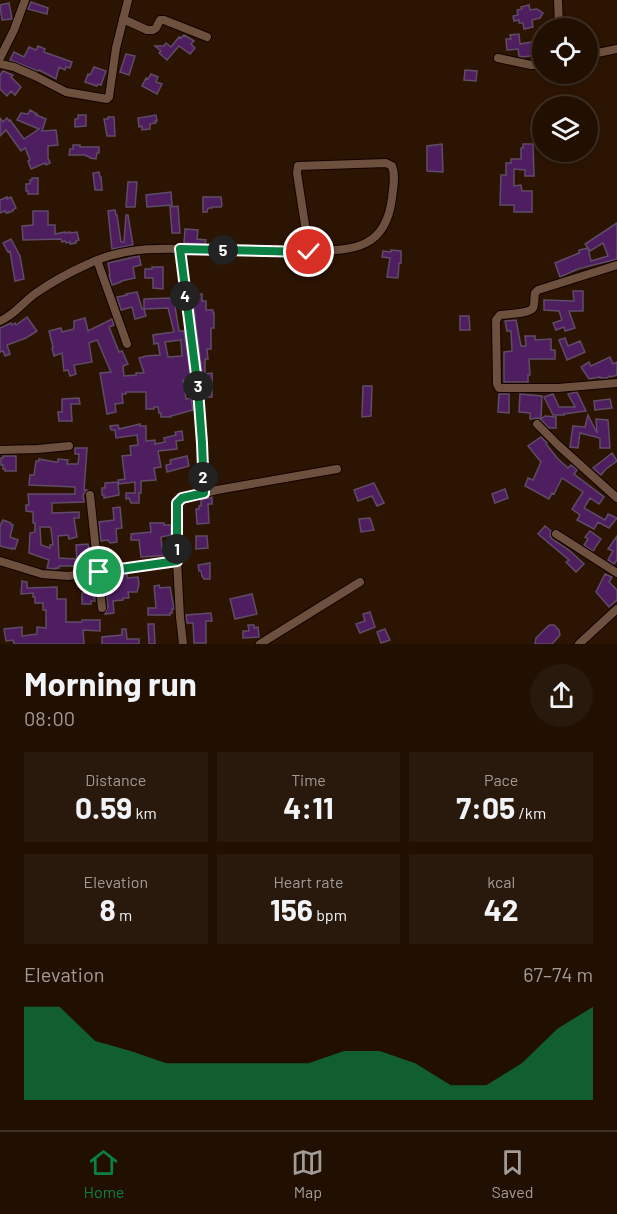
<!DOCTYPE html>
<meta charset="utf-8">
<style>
body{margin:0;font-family:Barlow,sans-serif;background:#29180c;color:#f1f3f6;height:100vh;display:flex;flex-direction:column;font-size:22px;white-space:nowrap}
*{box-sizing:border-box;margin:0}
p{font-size:20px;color:#a29c99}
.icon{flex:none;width:33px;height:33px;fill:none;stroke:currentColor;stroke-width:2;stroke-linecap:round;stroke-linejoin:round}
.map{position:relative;height:644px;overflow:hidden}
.panel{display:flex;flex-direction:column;background:#210f02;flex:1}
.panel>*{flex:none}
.tools{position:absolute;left:532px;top:18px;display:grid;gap:12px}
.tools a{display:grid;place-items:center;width:66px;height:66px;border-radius:50%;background:#210f02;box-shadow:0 3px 9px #0003,0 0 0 2px #3e2f24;font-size:30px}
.pin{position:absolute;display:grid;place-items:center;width:51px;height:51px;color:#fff;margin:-26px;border:3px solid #fff;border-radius:50%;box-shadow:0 2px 6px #0007}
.km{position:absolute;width:30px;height:30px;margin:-15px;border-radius:50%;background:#222;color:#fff;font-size:16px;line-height:30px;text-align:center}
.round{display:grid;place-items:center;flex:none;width:63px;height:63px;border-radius:32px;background:#29180c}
.overview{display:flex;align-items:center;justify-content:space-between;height:102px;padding:0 24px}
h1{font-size:33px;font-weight:700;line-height:45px}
.metrics{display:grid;grid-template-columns:repeat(3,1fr);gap:9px;height:102px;padding:6px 24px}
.metrics div{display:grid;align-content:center;border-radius:0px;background:#29180c;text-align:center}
.metrics b{font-size:30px;font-weight:700}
.metrics small{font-size:16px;font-weight:400}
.metrics p{font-size:16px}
.chart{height:168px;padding:12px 24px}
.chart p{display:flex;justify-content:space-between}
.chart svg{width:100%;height:108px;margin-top:6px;fill:#0b8043;opacity:.7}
.tab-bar{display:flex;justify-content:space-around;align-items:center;height:84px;border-top:2px solid #3e2f24;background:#210f02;font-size:16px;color:#a29c99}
.tab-bar a{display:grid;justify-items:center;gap:3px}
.tab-bar .on{color:#0b8043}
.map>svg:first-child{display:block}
.building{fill:#4f1e60;stroke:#5f4c66;stroke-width:1.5;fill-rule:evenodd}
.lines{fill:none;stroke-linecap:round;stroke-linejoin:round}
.minor-casing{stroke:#130200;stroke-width:10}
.minor{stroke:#6d513e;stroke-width:8}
.route-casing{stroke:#fff;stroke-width:12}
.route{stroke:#0b8043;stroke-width:8}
</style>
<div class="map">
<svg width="617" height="644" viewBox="0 0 617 644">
<rect width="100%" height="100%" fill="#2c1403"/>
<path class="building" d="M31,2L48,8L47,14L28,9Z
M9,3L12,19L2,20L0,5Z
M529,5L530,10L537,9L543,13L540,18L532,20L533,27L524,29L523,23H519V20L514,21L513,16L518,15L517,10L522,9L521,7Z
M519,34L520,44L537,41L538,55L522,57L519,56L518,49L507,50L506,39H511L510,35Z
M184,35L194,41L191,44L195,48L190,54L179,46L167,60L159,53L161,51L155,46H164L166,43L171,47L179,37L181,38Z
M38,46L45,49L44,52L72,62L70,68L66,67L65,70L59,67L56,79L39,70L38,71L10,60L14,52L24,57L29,47L36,50Z
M126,54L135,56L129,75L120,72Z
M94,67L106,71L101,85L98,84L97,86L85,82L88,74L90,75Z
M465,70L477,71L476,81L464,80Z
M3,71L13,75L11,77L21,87L15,95L11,91L7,96L0,89V75Z
M151,74L158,77L156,82L162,84L157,94L142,86L146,78L148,79Z
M30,110L37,114L36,115L46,119L42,131L56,130L58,145L48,146V158L50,163L46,165L45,163L31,169L28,161L30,160L25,148L21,151L6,130L0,136V118L3,122L7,118L9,121L10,120L24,139L39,129L17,120L21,113L28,114Z
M78,115H86V126L75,127V119H78Z
M156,115L157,121H155L156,123L150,124V129L142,130V126L139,127L138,118Z
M108,117H114L115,136H107L104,119H108Z
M442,144L443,172L427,171V146Z
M523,144H533L534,176H525V170L514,169V186L521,185L522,191H532V212H514V205H500L501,175H506V163H511V159H521V148H523Z
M73,145H80V147H99V153H97L96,159L90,158V157L86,156V155H69L70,149H73Z
M99,172L100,177H101L102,190H95L93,173Z
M32,178H38V194H28V191H26V184H30V180H32Z
M128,182H137L135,207H126Z
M171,192L172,205L147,207L146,195Z
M7,197V199L11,197L16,208L13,210V211L8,213V212L6,213L5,211L0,213V200Z
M203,197H221L222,205L221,207H212V208H208L207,212H203Z
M178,206L180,233H172L170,207Z
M115,210L116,215H117L121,242H124L126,215H128L133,245L112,249L108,211Z
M33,211H48V225H55V234L65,232V233L70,232V233L77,232L79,240L76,241V243L70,244V242L66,243L65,241L62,242L61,239L23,240L22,226L33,225Z
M617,223V259L578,269L560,277L555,263L579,253V250L588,248L591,261L608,256L603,243L590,251L585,244Z
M185,229L198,230L197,239L206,240L205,244L184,243Z
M11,239L20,256L24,279L15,281L10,251L8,252L3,243Z
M391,250L401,251V263H399L398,278L387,277L390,258L382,257L383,251L391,252Z
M139,256L141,265L133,267L135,278L121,281V282L112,285L109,275L110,274L108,263Z
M152,267H163V289L153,288V278H145V269H152Z
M573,291H583V311H569L575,328L565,331L564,327L556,330L553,323L562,320L559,311L544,310V300L574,301Z
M137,292L142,309H144V299L171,298V300H174L179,331H184L191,380H183L186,399L191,398L193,410L171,416V417H161V413H159L158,407H154V409H146V392H126V394H122L123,403L115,404L116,412L107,414L100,373L111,372L97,340L89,343L92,362L74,365L76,374L70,376L68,370L64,371L62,353L54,356L52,348L53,347L49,331L61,328L62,332L74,329V321L85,318L88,331L112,319L114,325L109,327L119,352L122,351L128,364L123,366L124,376L136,375V373H144L139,358L146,356L160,355L158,343L154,344L153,335L174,332L168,308L144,309L146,316L135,319L132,307L121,310L117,297L127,295L126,294ZM181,340L182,356L168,357L165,342Z
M193,294H202V301H206V310H213V313H214V328H211V349H207L208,359H205V374L212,373V397H205L193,301Z
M460,316H469L470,330H460Z
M27,317L37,331L26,338L7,345L10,354L5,356L3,351L0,352V328L11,323L12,325L15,323L16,325Z
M516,320L521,346H526L525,336H535V340L551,339V350H555V359H529L530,375H528V382H504V352L512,351L511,331H507L505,321Z
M565,338L568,346L580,341L585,352L567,360L559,340Z
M610,357L613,364L617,362V375L611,377L610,376L607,378H600V377L589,379L581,367L589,362L591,366Z
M363,386H372L371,416L362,417Z
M577,392L586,411L564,414V415H553L544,397L553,394L559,407H575L568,394Z
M499,394H509V413L498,412Z
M520,394L542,396L541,419L545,416L556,417V428H549L539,418L530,419V413L519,412Z
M79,398L80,404H71L72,421H59L58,412H62V399Z
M610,399L612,408L595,410L594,401Z
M588,415L597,433L596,419L608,420L610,448H600V438L580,433L578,448L570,447L573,426L585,427Z
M140,424V426H146V441L155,440V444L165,442L164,438L176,435L175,432L182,431L183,440L176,441L177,449L158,451L161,467L154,468L156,480L141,481V493H139V503H131L129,498L126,499V493H135V482L119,484L118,480L125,479L122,456L131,455L130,446L138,445L137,435L116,438L115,430H111L110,426L118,425L119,429Z
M541,437L547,443L546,444L558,459L568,468L571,465L577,470L574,474L604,497L599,504L590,498L584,508L605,520L608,514L617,518L609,528L598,522L594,529L577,520L580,515L572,509L583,492L562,478L554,494L552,493L549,499L525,486L528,478L533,480L541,462L528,446Z
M75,448H87L84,490H87L83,495L84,502L52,503V513L79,512V518H74L77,537L69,539L68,535L58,536L59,558L76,559V566H59V568H56V569L47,568L49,560L29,553L30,533L35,532V523H33V512L26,511V505H29L28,494H75V487L29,485L30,475H34L36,461H39V459L55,462H58V459L68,460L67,464H78L79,454H75ZM40,527H50L51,529L53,545H50V548L41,545Z
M612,453L617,461L606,469L601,475L593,468Z
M3,456H16V471H5V469H3V465H1V458H3Z
M187,456L189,466L167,472L166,465L171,464L170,460Z
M118,482L119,495L104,498V495H102V488H105V483Z
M374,483L384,503L377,506L372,496L358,501L354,490Z
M505,489L508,498L495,503L492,494Z
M212,497V504H208L209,523L197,524L196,509H199V506H201V500Z
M120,507L122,528L116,529L117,542L110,543L108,540L101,541L99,522L114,520L113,508Z
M370,518L374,530L361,532L359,519Z
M3,520L11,523V525H13L10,537L18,540L15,549L12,548V549L0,546V526Z
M150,523H164V525H171V535L161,537L162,548L171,547V555L141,557L139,540H131V534L151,532Z
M545,526L551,531L550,536L552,539L569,550L584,564L576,572L566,562L569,560L538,534Z
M590,531L601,539L593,551L584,545L588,539L585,537Z
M196,536H207L208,548L196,549Z
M617,536V560L614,564L608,560L613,551L608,549Z
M88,544L91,563H77L76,545Z
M210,563V579H204L202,576L201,571H199L198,565Z
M127,574V578L138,577L139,584L137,592H128L129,598H123V600L113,601L114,613L105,614L108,607L105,577Z
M605,574L612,577L609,582L617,590V600L609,607L596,592Z
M22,581L27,582V588L57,587V599H66V622H82V620H100V631L83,630L84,644H14L13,640L6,641L4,629L22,627V636L37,634V627L46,628V610H43V603H35V597H33V593L21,594Z
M159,585L160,588L170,587L174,609H172V613H170V615H148V608H156L154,586Z
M92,591H94L95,601H91V604H82V593H92Z
M252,594L257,614L235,619L230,599Z
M370,612L375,627L360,633L356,624L365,621L363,614Z
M211,613L212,621H206V643H194L193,623H187L186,615Z
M148,624H154L155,644H149Z
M248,625H254V628L258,627L259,637L243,638V631H249Z
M550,625H554L559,630L560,635L554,642L552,644H535L536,638L548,626Z
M122,629H126L127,639H139V644H102V637L122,635Z
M385,629L390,640L381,643L377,632Z"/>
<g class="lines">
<defs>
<path id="minor" d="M558,0L559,28
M123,19L147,30H153L156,28L160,20H164L207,37
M588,55L617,49
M0,58L14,30L25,0
M498,58L531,65H543
M0,64L14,67L35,76L66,92L107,99L109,97L116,48L128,0
M180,249L198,390L202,443L204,493
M97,260L127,344
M617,265L538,290L535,293C534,297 535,304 533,308C529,314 507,314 500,315L496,320L497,384L499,388H558L617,383
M0,321C15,315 23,302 36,293C52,282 70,272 88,264C127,245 171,248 213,250C242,251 271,251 300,252C346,249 385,255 392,198C393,188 396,176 392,166L386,163L298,166L297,173L309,251
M537,424L558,445L617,498
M0,450L38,449L69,446
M90,495L102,608
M556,534L617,573
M0,561L42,574L68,576L177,561L180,617L183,644
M177,561V506L180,499L217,490L337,469
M260,644L360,582
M579,644L617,609"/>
</defs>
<use href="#minor" class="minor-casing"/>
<use href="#minor" class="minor"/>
</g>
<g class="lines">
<defs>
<path id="route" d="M99,572L177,561V503L182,498L204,493L202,443L198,390L180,249L309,252"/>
</defs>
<use href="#route" class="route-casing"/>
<use href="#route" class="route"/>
</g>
</svg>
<div class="tools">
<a><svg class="icon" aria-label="locate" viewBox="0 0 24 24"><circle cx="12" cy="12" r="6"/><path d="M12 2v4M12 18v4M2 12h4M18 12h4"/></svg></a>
<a><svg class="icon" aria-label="layers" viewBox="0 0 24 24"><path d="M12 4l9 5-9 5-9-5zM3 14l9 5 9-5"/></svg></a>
</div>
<div class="pin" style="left:99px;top:572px;background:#1e9e55"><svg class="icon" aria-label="arrive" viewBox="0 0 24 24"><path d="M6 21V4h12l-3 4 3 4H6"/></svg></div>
<div class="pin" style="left:309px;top:252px;background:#d93025"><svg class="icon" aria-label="check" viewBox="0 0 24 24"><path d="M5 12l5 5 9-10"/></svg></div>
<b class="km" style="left:177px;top:549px">1</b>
<b class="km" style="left:203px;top:477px">2</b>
<b class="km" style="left:198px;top:386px">3</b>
<b class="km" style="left:185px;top:296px">4</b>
<b class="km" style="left:223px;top:250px">5</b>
</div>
<section class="panel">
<div class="overview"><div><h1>Morning run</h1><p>08:00</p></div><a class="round"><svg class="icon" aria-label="share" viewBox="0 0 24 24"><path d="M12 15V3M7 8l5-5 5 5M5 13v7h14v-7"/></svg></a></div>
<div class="metrics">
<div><p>Distance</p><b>0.59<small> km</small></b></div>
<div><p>Time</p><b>4:11</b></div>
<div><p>Pace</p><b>7:05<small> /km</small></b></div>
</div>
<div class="metrics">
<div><p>Elevation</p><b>8<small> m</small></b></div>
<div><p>Heart rate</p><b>156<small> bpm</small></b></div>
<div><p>kcal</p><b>42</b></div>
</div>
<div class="chart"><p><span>Elevation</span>67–74 m</p>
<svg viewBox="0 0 160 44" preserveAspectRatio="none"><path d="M0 44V6L10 6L20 20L30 24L40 29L50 29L60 29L70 29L80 29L90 24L100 24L110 29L120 38L130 38L140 29L150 15L160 6V44z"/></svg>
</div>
</section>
<nav class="tab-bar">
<a class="on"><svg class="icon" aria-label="home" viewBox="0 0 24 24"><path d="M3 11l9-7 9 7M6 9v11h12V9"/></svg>Home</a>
<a><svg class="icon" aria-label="map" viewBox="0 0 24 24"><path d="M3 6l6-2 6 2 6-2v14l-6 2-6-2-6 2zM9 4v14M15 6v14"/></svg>Map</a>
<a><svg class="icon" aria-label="saved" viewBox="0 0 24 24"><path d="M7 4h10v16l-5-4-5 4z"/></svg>Saved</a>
</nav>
